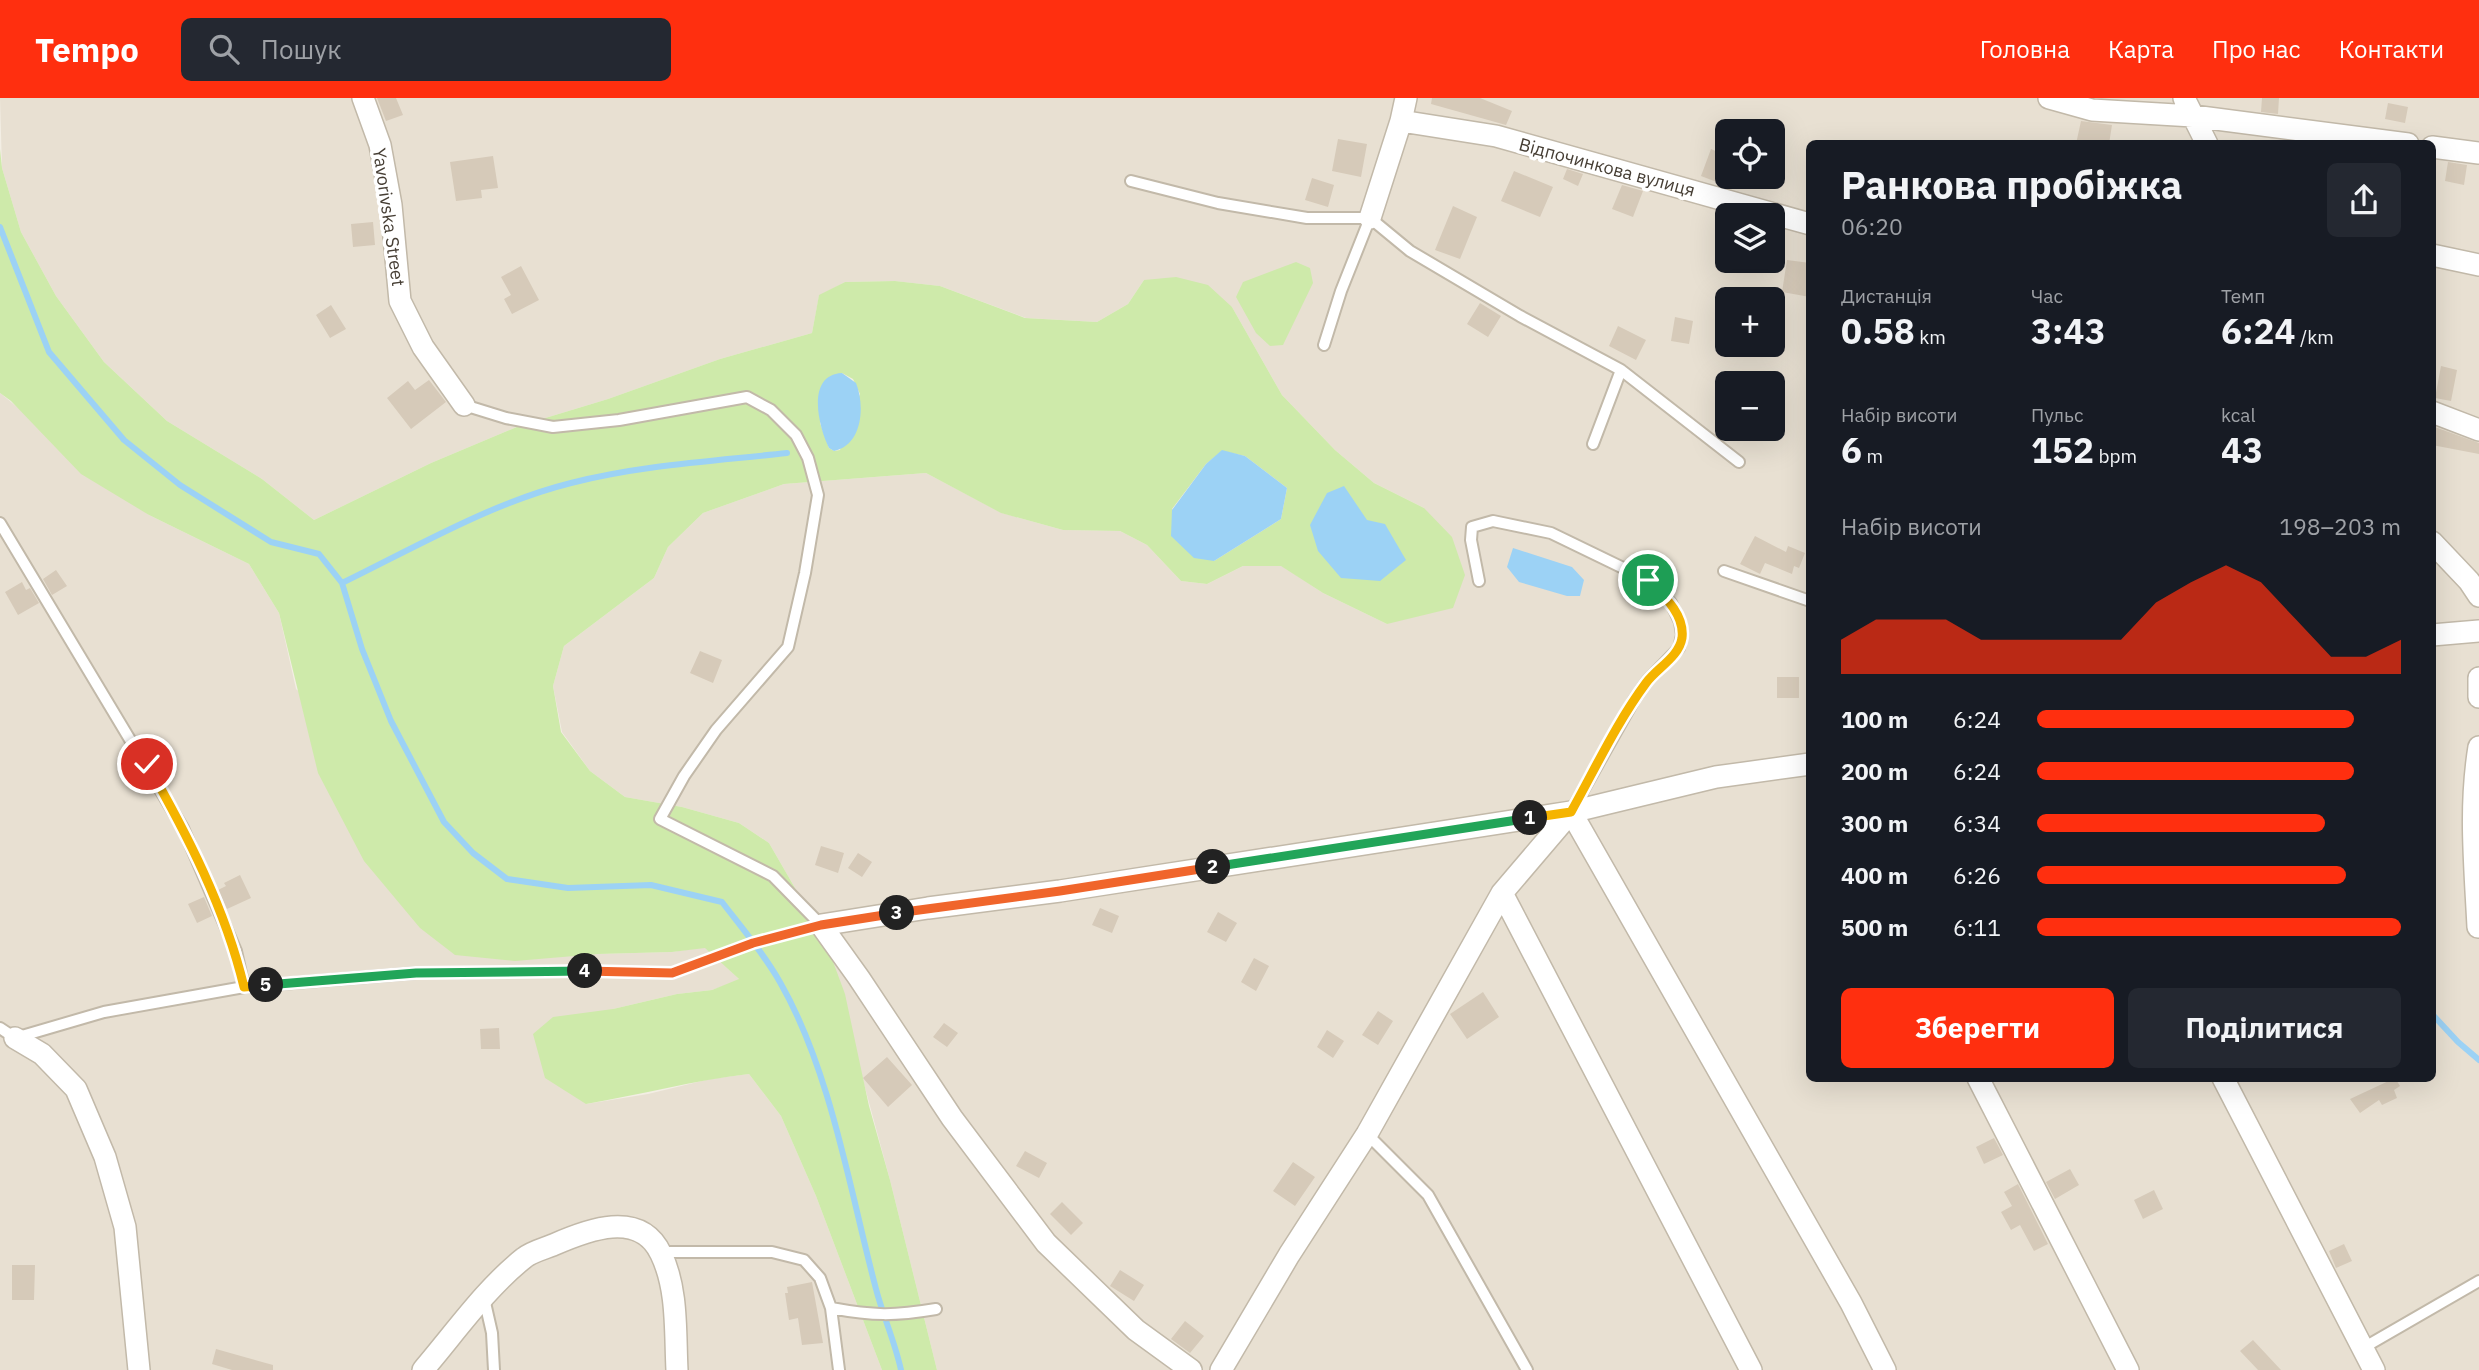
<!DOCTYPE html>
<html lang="uk">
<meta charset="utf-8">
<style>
body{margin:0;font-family:"IBM Plex Sans",sans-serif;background:#242831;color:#f1f3f6;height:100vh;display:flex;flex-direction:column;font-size:26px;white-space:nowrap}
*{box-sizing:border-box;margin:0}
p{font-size:23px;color:#9ea1a6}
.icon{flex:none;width:38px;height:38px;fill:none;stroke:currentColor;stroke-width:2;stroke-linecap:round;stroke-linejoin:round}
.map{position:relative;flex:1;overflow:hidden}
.side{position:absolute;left:1806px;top:42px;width:630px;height:942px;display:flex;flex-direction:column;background:#171b24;border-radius:10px;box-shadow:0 7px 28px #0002}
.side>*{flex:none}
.buttons{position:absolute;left:1715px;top:21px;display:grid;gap:14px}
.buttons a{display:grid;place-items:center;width:70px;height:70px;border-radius:10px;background:#171b24;box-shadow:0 7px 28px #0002;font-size:35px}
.pin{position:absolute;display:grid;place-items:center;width:60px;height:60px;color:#fff;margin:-30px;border:4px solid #fff;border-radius:50%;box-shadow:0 2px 7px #0007}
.km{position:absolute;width:35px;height:35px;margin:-18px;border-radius:50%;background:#222;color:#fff;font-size:19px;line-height:35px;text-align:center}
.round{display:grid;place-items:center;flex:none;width:74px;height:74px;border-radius:10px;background:#242831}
.overview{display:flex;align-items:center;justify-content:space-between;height:119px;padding:0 35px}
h1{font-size:38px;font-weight:700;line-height:52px}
.figures{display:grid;grid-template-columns:repeat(3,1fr);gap:10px;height:119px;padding:7px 35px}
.figures div{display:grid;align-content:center}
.figures b{font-size:35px;font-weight:700}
.figures small{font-size:19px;font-weight:400}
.figures p{font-size:19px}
.chart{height:196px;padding:14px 35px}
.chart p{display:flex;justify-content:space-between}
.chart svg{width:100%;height:126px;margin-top:7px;fill:#ff2f0f;opacity:.7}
.primary-button{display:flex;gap:14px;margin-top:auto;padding:14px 35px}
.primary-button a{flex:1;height:80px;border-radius:10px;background:#ff2f0f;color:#fff;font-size:28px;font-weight:700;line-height:80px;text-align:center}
.primary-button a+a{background:#242831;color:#f1f3f6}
ul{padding:0 35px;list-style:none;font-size:23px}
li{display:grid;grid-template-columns:112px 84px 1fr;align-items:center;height:52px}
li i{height:18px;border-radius:9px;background:#ff2f0f}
header{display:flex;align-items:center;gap:42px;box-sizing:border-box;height:98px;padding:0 35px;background:#ff2f0f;color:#fff}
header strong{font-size:33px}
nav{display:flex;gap:38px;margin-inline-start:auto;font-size:24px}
.search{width:490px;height:63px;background:#242831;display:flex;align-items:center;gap:18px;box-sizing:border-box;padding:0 24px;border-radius:10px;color:#9ea1a6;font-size:26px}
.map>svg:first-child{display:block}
.residential{fill:#e8e0d2;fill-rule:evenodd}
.green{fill:#ceeaaa;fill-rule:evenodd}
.water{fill:#9cd2f5}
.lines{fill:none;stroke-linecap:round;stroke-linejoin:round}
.stream{stroke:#9cd2f5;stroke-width:6}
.building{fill:#d6cab9}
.lane-casing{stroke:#c2b9a9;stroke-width:14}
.street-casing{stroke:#c2b9a9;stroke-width:24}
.path{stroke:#c2b296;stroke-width:3.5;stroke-dasharray:3.5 3.5;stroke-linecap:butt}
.lane{stroke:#fff;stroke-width:10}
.street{stroke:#fff;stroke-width:21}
.split-1-casing{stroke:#fff;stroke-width:14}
.split-2-casing{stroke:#fff;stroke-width:14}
.split-3-casing{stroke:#fff;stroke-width:14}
.split-4-casing{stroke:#fff;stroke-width:14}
.split-5-casing{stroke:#fff;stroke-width:14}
.split-6-casing{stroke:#fff;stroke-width:14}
.split-1{stroke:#f5b400;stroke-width:9}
.split-2{stroke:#22a559;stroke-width:9}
.split-3{stroke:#f0652b;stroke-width:9}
.split-4{stroke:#f0652b;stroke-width:9}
.split-5{stroke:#22a559;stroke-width:9}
.split-6{stroke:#f5b400;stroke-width:9}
.labels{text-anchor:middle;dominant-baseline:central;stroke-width:7;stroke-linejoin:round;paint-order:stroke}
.street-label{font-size:18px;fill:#463e34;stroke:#fff}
</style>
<header>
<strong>Tempo</strong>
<div class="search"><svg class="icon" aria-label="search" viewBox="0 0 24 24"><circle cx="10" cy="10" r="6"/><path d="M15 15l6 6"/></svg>Пошук</div>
<nav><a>Головна</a><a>Карта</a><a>Про нас</a><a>Контакти</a></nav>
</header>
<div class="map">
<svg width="2479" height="1272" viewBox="0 0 2479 1272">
<rect width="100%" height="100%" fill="#f3eee4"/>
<path class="residential" d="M0,0H2479V1272H937L890,1082L825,842L769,745L739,725L682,709L625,699L590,673L562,634L553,588L564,548L654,480L668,449L703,415L784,386L926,375L1002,415L1063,432L1120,433L1147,447L1181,483L1207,486L1243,468H1282L1323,495L1387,526L1424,410L1374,385L1335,352L1282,297L1232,209L1144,182L1128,206L1097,224L1026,220L940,188L895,183L845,184L819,198L812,235L720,261L608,301L519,328L431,365L314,422L262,381L167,323L104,264L56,198L21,134L2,70ZM1727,33H1773V79H1727ZM1810,46H2432V980H1810ZM1727,117H1773V163H1727ZM1727,201H1773V247H1727ZM1727,285H1773V331H1727Z
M0,295L149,417L249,466L279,515L296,591L598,856L672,854L705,849L740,882L712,892L677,896L613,911L586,1006L648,996L710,981L749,976L781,1018L816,1098L882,1272H0Z"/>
<path class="green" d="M0,51L2,70L21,134L56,198L104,264L167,323L262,381L314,422L431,365L519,328L608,301L720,261L812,235L819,197L845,184L895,183L940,188L1025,220L1097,224L1128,206L1144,182L1176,179L1208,187L1232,209L1282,297L1335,352L1374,385L1424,410L1452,439L1465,477L1453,510L1387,526L1323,495L1281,468H1243L1207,486L1181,483L1147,447L1120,433L1063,432L1001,415L926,375L784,386L703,415L668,449L654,480L564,548L553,588L561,634L590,673L625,699L682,709L739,725L769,745L825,842L845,896L869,1008L890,1082L937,1272H882L816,1098L781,1018L749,976C694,982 640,997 586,1006L545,980L533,936L553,919L613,911L677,896L712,892L739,881L705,850L672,854L598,856L515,863L455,857L420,830L364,763L318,675L279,515L249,466L149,417L81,376L11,303L0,295ZM842,275L853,281L860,296L840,352L834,353L829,350L820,325ZM1222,353L1245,358L1287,390L1281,421L1214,463L1172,411L1206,366Z
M1296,164L1310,170L1313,185L1283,247L1270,248L1256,235L1236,199L1243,184Z"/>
<path class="water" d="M842,275L856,285C865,307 863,347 834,353L829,350C819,330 805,277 842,275Z
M1222,352L1245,358L1287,390L1281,421L1214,463L1194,460L1171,438L1172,412L1206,366Z
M1344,388L1367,422L1385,426L1406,462L1380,483L1341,480L1318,453L1310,427L1327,395Z
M1513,450L1572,469L1584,482L1580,498H1567L1519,484L1507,469Z"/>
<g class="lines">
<path class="stream" d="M0,129L49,254L124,342L180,387L271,444L319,456L342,485L362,551L391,623L444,724L473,755L507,781L568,790L651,787L722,804C742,830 765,857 781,886C831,974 850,1093 876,1191C883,1218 895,1244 901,1272
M342,485C416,449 491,405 571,385C642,367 715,363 787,355
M2432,916L2458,944L2479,962"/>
</g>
<path class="building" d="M377,0H396L403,17L386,23Z
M1432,0H1480L1512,13L1506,27L1431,6Z
M2262,0H2279L2278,16L2261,14Z
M2388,5L2408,9L2405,25L2385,21Z
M2081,23L2112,27L2109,46H2076Z
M1338,41L1367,46L1361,79L1332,73Z
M1711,51L1727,58V88L1701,78Z
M493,58L498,90L481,92L482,100L456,103L450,64Z
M2448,64L2467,67L2464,87L2445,83Z
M1567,71L1583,76L1578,88L1563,81Z
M1514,73L1553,89L1540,119L1501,103Z
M1312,80L1334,87L1328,109L1305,102Z
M1622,87L1643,93L1633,119L1612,111Z
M1453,108L1477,119L1460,161L1435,152Z
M373,124L375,147L353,149L351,126Z
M1787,162L1810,165V199L1782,194Z
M521,168L539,202L512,216L504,201L511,197L501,179Z
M1480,205L1501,218L1488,239L1467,226Z
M331,207L346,231L330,240L316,217Z
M1675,219L1693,223L1689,246L1671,243Z
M1618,228L1646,242L1636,262L1609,248Z
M2441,268L2457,272L2451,303L2435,300Z
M429,282L446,304L411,331L387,300L408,283L415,292Z
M2432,328L2479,345V356L2432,347Z
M1755,438L1786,454L1788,448L1805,455L1799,470L1794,468L1792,476L1765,465L1760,476L1740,466Z
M56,472L67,488L52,497L43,481Z
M22,484L26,492L30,490L39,505L18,517L5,494Z
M700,553L722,562L713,585L690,575Z
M1777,579H1799V600H1777Z
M821,748L844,755L838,775L815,767Z
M858,755L872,764L862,779L848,770Z
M240,777L251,800L227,811L218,792L226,788L224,785Z
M204,799L212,818L197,825L188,806Z
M1100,810L1119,818L1112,835L1092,827Z
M1218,814L1237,825L1226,844L1207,834Z
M1254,860L1269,868L1256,893L1241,884Z
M1483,894L1499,919L1467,941L1450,916Z
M1378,913L1393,923L1378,947L1362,937Z
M944,925L958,935L947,949L933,939Z
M499,930L500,951H481L480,931Z
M1327,932L1344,943L1333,960L1317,949Z
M887,959L912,987L888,1009L863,980Z
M2395,980L2400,988L2394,992L2397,1000L2382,1007L2379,1002L2360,1015L2350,1001Z
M1994,1040L2003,1057L1984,1066L1976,1049Z
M1025,1053L1047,1065L1039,1080L1016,1068Z
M1293,1064L1315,1079L1295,1108L1273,1093Z
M2070,1071L2079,1087L2055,1101L2046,1084Z
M2018,1086L2048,1146L2034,1153L2020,1127L2011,1132L2001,1114L2012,1108L2004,1094Z
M2154,1092L2163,1111L2143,1121L2134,1102Z
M1062,1104L1083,1125L1071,1137L1050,1116Z
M2344,1146L2352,1163L2336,1170L2329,1153Z
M12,1167H35L34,1202H12Z
M1120,1172L1144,1187L1134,1203L1110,1188Z
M812,1184L823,1245L802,1247L798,1220L789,1222L785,1195H788L787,1189Z
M1185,1223L1204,1238L1190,1255L1171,1241Z
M2253,1242L2281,1272H2258L2240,1253Z
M216,1251L273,1267V1272H232L212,1266Z"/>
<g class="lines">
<defs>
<path id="lane" d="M1131,83L1218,105L1307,120H1370L1410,153L1520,218L1621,272L1593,346
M1324,247L1341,193L1370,120
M1621,272L1739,364
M464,307L506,320L553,329L619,322L747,299L771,312L796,337L808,360L818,397L805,475L788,549L716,632L684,678L660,721L773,778L821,827
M0,425L183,730L236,853L244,889
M1724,473L1810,503
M1479,483L1471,442L1472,429L1493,423L1551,435L1648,482L1671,505L1680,524L1682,537L1679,550L1648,582L1634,602L1572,712
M0,930L15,940L104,914L244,889L416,875
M1367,1036L1428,1097L1527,1272
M661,1154H772L804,1162L820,1180L831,1210L839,1272
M484,1200L492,1235L494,1272
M831,1210C874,1218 894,1218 936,1211
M2363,1250L2479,1183"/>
<path id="street" d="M363,0L380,47L391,107L400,203L423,249L464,307
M2049,0L2092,12L2193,18L2408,46
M2184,0L2207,46
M1401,23L1496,38L1810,126
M2432,49L2479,55
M1370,120L1401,23L1406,0
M2432,157L2479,167
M2432,314L2479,332
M2432,444L2469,483L2479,498
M2432,537L2479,533
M2479,580V599
M1502,795L1751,1272
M2478,829C2475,768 2469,710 2479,649
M15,940L42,956L76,991L105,1059L125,1129L139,1272
M1978,980L2128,1272
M2223,980L2374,1272
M423,1272C454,1236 486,1190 524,1160C531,1154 543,1151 553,1147C587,1132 640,1111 661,1156C678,1191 675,1234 677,1272
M1191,1272L1136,1232L1046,1145L952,1020L859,880L821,827L928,810L1060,793L1571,714L1716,679L1810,666
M1221,1272L1289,1157L1367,1036L1502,795L1571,714L1851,1205L1885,1272"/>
</defs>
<use href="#lane" class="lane-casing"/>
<use href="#street" class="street-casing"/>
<path class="path" d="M432,875L616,873L672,875L753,845L802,832"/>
<use href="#lane" class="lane"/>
<use href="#street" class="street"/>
</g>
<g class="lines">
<defs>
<path id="split-1" d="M1530,720L1571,714C1595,671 1617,624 1646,585C1657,570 1679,559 1682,540C1685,516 1663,497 1648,482"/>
<path id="split-2" d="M1213,769L1530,720"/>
<path id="split-3" d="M897,815L1060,793L1213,769"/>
<path id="split-4" d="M585,873L672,875L753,845L821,827L897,815"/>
<path id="split-5" d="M266,887L416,875L585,873"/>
<path id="split-6" d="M147,666C187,736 225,810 244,889L266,887"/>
</defs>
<use href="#split-1" class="split-1-casing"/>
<use href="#split-2" class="split-2-casing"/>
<use href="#split-3" class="split-3-casing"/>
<use href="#split-4" class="split-4-casing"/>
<use href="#split-5" class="split-5-casing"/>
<use href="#split-6" class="split-6-casing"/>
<use href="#split-1" class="split-1"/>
<use href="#split-2" class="split-2"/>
<use href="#split-3" class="split-3"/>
<use href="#split-4" class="split-4"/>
<use href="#split-5" class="split-5"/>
<use href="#split-6" class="split-6"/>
</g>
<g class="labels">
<g class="street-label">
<text transform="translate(1607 69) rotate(15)">Відпочинкова вулиця</text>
<text transform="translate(389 119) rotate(82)">Yavorivska Street</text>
</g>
</g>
</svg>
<div class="buttons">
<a><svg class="icon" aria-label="locate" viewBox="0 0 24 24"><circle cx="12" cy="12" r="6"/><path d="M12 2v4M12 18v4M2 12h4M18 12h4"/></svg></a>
<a><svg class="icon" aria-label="layers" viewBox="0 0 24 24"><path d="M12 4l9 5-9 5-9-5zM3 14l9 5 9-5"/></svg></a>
<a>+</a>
<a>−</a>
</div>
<div class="pin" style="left:1648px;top:482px;background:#1e9e55"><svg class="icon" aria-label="arrive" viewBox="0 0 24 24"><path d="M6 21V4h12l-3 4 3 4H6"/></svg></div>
<div class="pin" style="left:147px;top:666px;background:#d93025"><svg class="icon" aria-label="check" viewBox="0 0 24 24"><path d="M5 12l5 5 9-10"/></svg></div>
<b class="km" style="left:1530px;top:720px">1</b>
<b class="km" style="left:1213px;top:769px">2</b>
<b class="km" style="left:897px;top:815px">3</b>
<b class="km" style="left:585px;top:873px">4</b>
<b class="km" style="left:266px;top:887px">5</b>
<section class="side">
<div class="overview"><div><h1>Ранкова пробіжка</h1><p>06:20</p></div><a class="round"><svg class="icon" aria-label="share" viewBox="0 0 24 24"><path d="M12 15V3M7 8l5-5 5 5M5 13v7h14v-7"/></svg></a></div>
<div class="figures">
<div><p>Дистанція</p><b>0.58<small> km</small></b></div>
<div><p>Час</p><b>3:43</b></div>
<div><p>Темп</p><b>6:24<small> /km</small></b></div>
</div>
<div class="figures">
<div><p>Набір висоти</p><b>6<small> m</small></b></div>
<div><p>Пульс</p><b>152<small> bpm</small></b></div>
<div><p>kcal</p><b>43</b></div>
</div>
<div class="chart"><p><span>Набір висоти</span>198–203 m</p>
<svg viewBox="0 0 160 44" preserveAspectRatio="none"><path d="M0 44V32L10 25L20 25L30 25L40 32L50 32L60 32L70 32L80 32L90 19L100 12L110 6L120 12L130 25L140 38L150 38L160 32V44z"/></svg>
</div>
<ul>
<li><b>100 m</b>6:24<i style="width:87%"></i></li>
<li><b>200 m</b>6:24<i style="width:87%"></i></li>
<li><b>300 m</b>6:34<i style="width:79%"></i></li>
<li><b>400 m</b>6:26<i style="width:85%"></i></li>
<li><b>500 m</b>6:11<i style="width:100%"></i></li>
</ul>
<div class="primary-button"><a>Зберегти</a><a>Поділитися</a></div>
</section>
</div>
